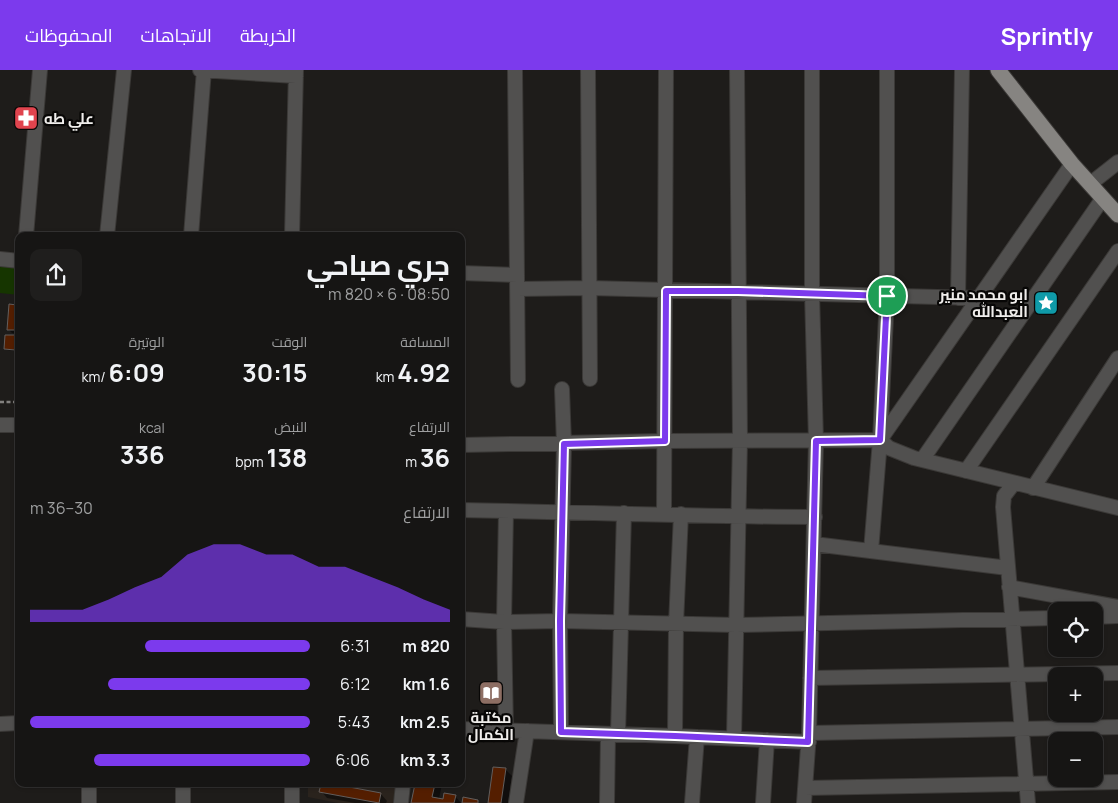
<!DOCTYPE html>
<html lang="ar">
<meta charset="utf-8">
<style>
body{margin:0;font-family:Manrope,Cairo,sans-serif;background:#1f1e1d;color:#f1f3f6;direction:rtl;height:100vh;display:flex;flex-direction:column;font-size:19px;white-space:nowrap}
*{box-sizing:border-box;margin:0}
p{font-size:16px;color:#9e9fa0}
.icon{flex:none;width:28px;height:28px;fill:none;stroke:currentColor;stroke-width:2;stroke-linecap:round;stroke-linejoin:round}
.map{position:relative;flex:1;overflow:hidden;direction:ltr}
.sheet{position:absolute;left:15px;top:162px;width:450px;height:555px;display:flex;flex-direction:column;background:#161514;border-radius:10px;box-shadow:0 1px 4px #0004,0 0 0 1px #353434;direction:rtl}
.sheet>*{flex:none}
.buttons{position:absolute;left:1048px;top:532px;display:grid;gap:10px}
.buttons a{display:grid;place-items:center;width:55px;height:55px;border-radius:10px;background:#161514;box-shadow:0 1px 4px #0004,0 0 0 1px #353434;font-size:25px}
.pin{position:absolute;display:grid;place-items:center;width:42px;height:42px;color:#fff;margin:-21px;border:2px solid #fff;border-radius:50%;box-shadow:0 1px 5px #0007}
.round{display:grid;place-items:center;flex:none;width:52px;height:52px;border-radius:10px;background:#1f1e1d}
.summary{display:flex;align-items:center;justify-content:space-between;height:85px;padding:0 15px}
h1{font-size:28px;font-weight:700;line-height:38px}
.figures{display:grid;grid-template-columns:repeat(3,1fr);gap:8px;height:85px;padding:5px 15px}
.figures div{display:grid;align-content:center}
.figures b{font-size:25px;font-weight:700}
.figures small{font-size:14px;font-weight:400}
.figures p{font-size:14px}
.chart{height:140px;padding:10px 15px}
.chart p{display:flex;justify-content:space-between}
.chart svg{width:100%;height:90px;margin-top:5px;fill:#7c3aed;opacity:.7}
ul{padding:0 15px;list-style:none;font-size:16px}
li{display:grid;grid-template-columns:80px 60px 1fr;align-items:center;height:38px}
li i{height:12px;border-radius:6px;background:#7c3aed}
header{display:flex;align-items:center;gap:30px;box-sizing:border-box;height:70px;padding:0 25px;background:#7c3aed;color:#fff}
header strong{font-size:24px}
nav{display:flex;gap:28px;margin-inline-start:auto;font-size:18px}
.map>svg:first-child{display:block}
.built{fill:#2a231d}
.green{fill:#163500}
.shadow{fill:#0007}
.building{fill:#541e00;stroke:#625e5d}
.lines{fill:none;stroke-linecap:round;stroke-linejoin:round}
.minor-casing{stroke:#3b3937;stroke-width:16}
.major-casing{stroke:#3b3937;stroke-width:17}
.path{stroke:#82807e;stroke-width:2.5;stroke-dasharray:4 2.5;stroke-linecap:butt}
.minor{stroke:#51504f;stroke-width:14}
.major{stroke:#868481;stroke-width:15}
.route-casing{stroke:#fff;stroke-width:10}
.route{stroke:#7c3aed;stroke-width:6}
.labels{text-anchor:middle;dominant-baseline:central;stroke-width:4.5;stroke-linejoin:round;paint-order:stroke}
.poi-label{font-size:15px;font-weight:bold;fill:#efedeb;stroke:#080706;text-anchor:start}
</style>
<header>
<strong>Sprintly</strong>
<nav><a>الخريطة</a><a>الاتجاهات</a><a>المحفوظات</a></nav>
</header>
<div class="map">
<svg width="1118" height="733" viewBox="0 0 1118 733">
<rect width="100%" height="100%" fill="#1e1c1a"/>
<path class="built" d="M308,714H396L393,733H338L308,727Z"/>
<path class="green" d="M0,193L19,195V225L0,223Z"/>
<path class="shadow" d="M16,236L19,239L18,264L12,263L8,259Z
M15,267L17,268L16,281L7,280L5,279Z
M506,700L512,706L508,733H489Z
M322,714H352L351,719L381,724L387,731L386,733H355L327,728L321,721Z
M416,714H442L439,729L444,730L455,726L461,733H413Z"/>
<path class="building" d="M9,234L17,235L15,260H7Z
M5,265H16L15,280L4,279Z
M493,697L506,698L501,733H488Z
M321,714H345L344,716L381,723L379,733L319,722Z
M415,714H435L432,727L443,729L444,723L456,725L454,733H411Z
M463,727L478,730V733H462Z"/>
<g class="lines">
<defs>
<path id="minor" d="M200,0L296,6
M515,0L518,310
M588,0L590,309
M1090,114L1118,92
M26,166L40,0
M107,166L124,0
M191,166L204,0
M292,166L296,0
M0,189L19,191
M461,203L517,205
M517,219L589,218L977,228
M958,228L962,0
M0,355H19
M880,370L889,378L914,388L1118,438
M461,375L665,371L880,370L1072,94
M922,390L1103,128
M966,401L1118,181
M1014,413L1004,426L1003,437L1028,733
M1033,418L1118,288
M461,440C579,442 697,447 815,447
M664,444L666,0
M814,474L1008,498
M871,481L880,370L887,226V0
M1009,517L1118,537
M1094,547L1118,546
M461,549L504,552L560,551L736,555L1056,548
M810,608L1118,603
M0,654L19,653
M461,659L675,666L809,672
M506,661L504,552L506,441
M561,662L560,551L564,374L562,319
M809,663L1118,657
M618,664L624,443
M675,666L676,554L681,444
M734,668L740,370L737,0
M805,718L1118,712
M89,733V714
M183,733V714
M292,733V714
M401,733L403,714
M516,733L527,661
M607,733L608,665
M692,733L697,667
M763,733L767,670
M804,733L809,663L816,371L812,223V0"/>
<path id="major" d="M998,0L1072,94L1118,145"/>
</defs>
<use href="#minor" class="minor-casing"/>
<use href="#major" class="major-casing"/>
<path class="path" d="M0,332H19"/>
<use href="#minor" class="minor"/>
<use href="#major" class="major"/>
</g>
<g class="lines">
<defs>
<path id="route" d="M666,221H738L887,226L880,370L816,371L808,672L675,666L561,662L560,551L564,374L665,371Z"/>
</defs>
<use href="#route" class="route-casing"/>
<use href="#route" class="route"/>
</g>
<defs>
<symbol id="pharmacy-square" viewBox="-11 -11 22 22"><rect x="-9" y="-9" width="18" height="18" rx="4" fill="#e0444e" stroke="#080706"/><path d="M-2-6h4v4h4v4h-4v4h-4v-4h-4v-4h4Z" fill="#fff"/></symbol>
<symbol id="sight-square" viewBox="-11 -11 22 22"><rect x="-9" y="-9" width="18" height="18" rx="4" fill="#0f9aa8" stroke="#080706"/><path d="M0-6L1.8-2.2L6-1.7L2.9 1.2L3.7 5.4L0 3.3L-3.7 5.4L-2.9 1.2L-6-1.7L-1.8-2.2Z" fill="#fff"/></symbol>
<symbol id="library-square" viewBox="-11 -11 22 22"><rect x="-9" y="-9" width="18" height="18" rx="4" fill="#8d6e63" stroke="#080706"/><path d="M-6-4Q-3-5.5-.7-3.5V5Q-3 3-6 4ZM6-4Q3-5.5 .7-3.5V5Q3 3 6 4Z" fill="#fff"/></symbol>
</defs>
<g fill-rule="evenodd">
<use href="#pharmacy-square" x="12" y="34" width="28" height="28"/>
<use href="#sight-square" x="1032" y="219" width="28" height="28"/>
<use href="#library-square" x="477" y="609" width="28" height="28"/>
</g>
<g class="labels">
<g class="poi-label">
<text x="44" y="48">علي طه</text>
<text x="1028" y="224" text-anchor="end">ابو محمد منير<tspan x="1028" dy="17">العبدالله</tspan></text>
<text x="491" y="647" text-anchor="middle">مكتبة<tspan x="491" dy="17">الكمال</tspan></text>
</g>
</g>
</svg>
<div class="buttons">
<a><svg class="icon" aria-label="locate" viewBox="0 0 24 24"><circle cx="12" cy="12" r="6"/><path d="M12 2v4M12 18v4M2 12h4M18 12h4"/></svg></a>
<a>+</a>
<a>−</a>
</div>
<div class="pin" style="left:887px;top:226px;background:#1e9e55"><svg class="icon" aria-label="arrive" viewBox="0 0 24 24"><path d="M6 21V4h12l-3 4 3 4H6"/></svg></div>
<section class="sheet">
<div class="summary"><div><h1>جري صباحي</h1><p>08:50 · 6 × 820 m</p></div><a class="round"><svg class="icon" aria-label="share" viewBox="0 0 24 24"><path d="M12 15V3M7 8l5-5 5 5M5 13v7h14v-7"/></svg></a></div>
<div class="figures">
<div><p>المسافة</p><b>4.92<small> km</small></b></div>
<div><p>الوقت</p><b>30:15</b></div>
<div><p>الوتيرة</p><b>6:09<small> /km</small></b></div>
</div>
<div class="figures">
<div><p>الارتفاع</p><b>36<small> m</small></b></div>
<div><p>النبض</p><b>138<small> bpm</small></b></div>
<div><p>kcal</p><b>336</b></div>
</div>
<div class="chart"><p><span>الارتفاع</span>30–36 m</p>
<svg viewBox="0 0 160 44" preserveAspectRatio="none"><path d="M0 44V38L10 38L20 38L30 33L40 27L50 22L60 11L70 6L80 6L90 11L100 11L110 17L120 17L130 22L140 27L150 33L160 38V44z"/></svg>
</div>
<ul>
<li><b>820 m</b>6:31<i style="width:59%"></i></li>
<li><b>1.6 km</b>6:12<i style="width:72%"></i></li>
<li><b>2.5 km</b>5:43<i style="width:100%"></i></li>
<li><b>3.3 km</b>6:06<i style="width:77%"></i></li>
</ul>
</section>
</div>
